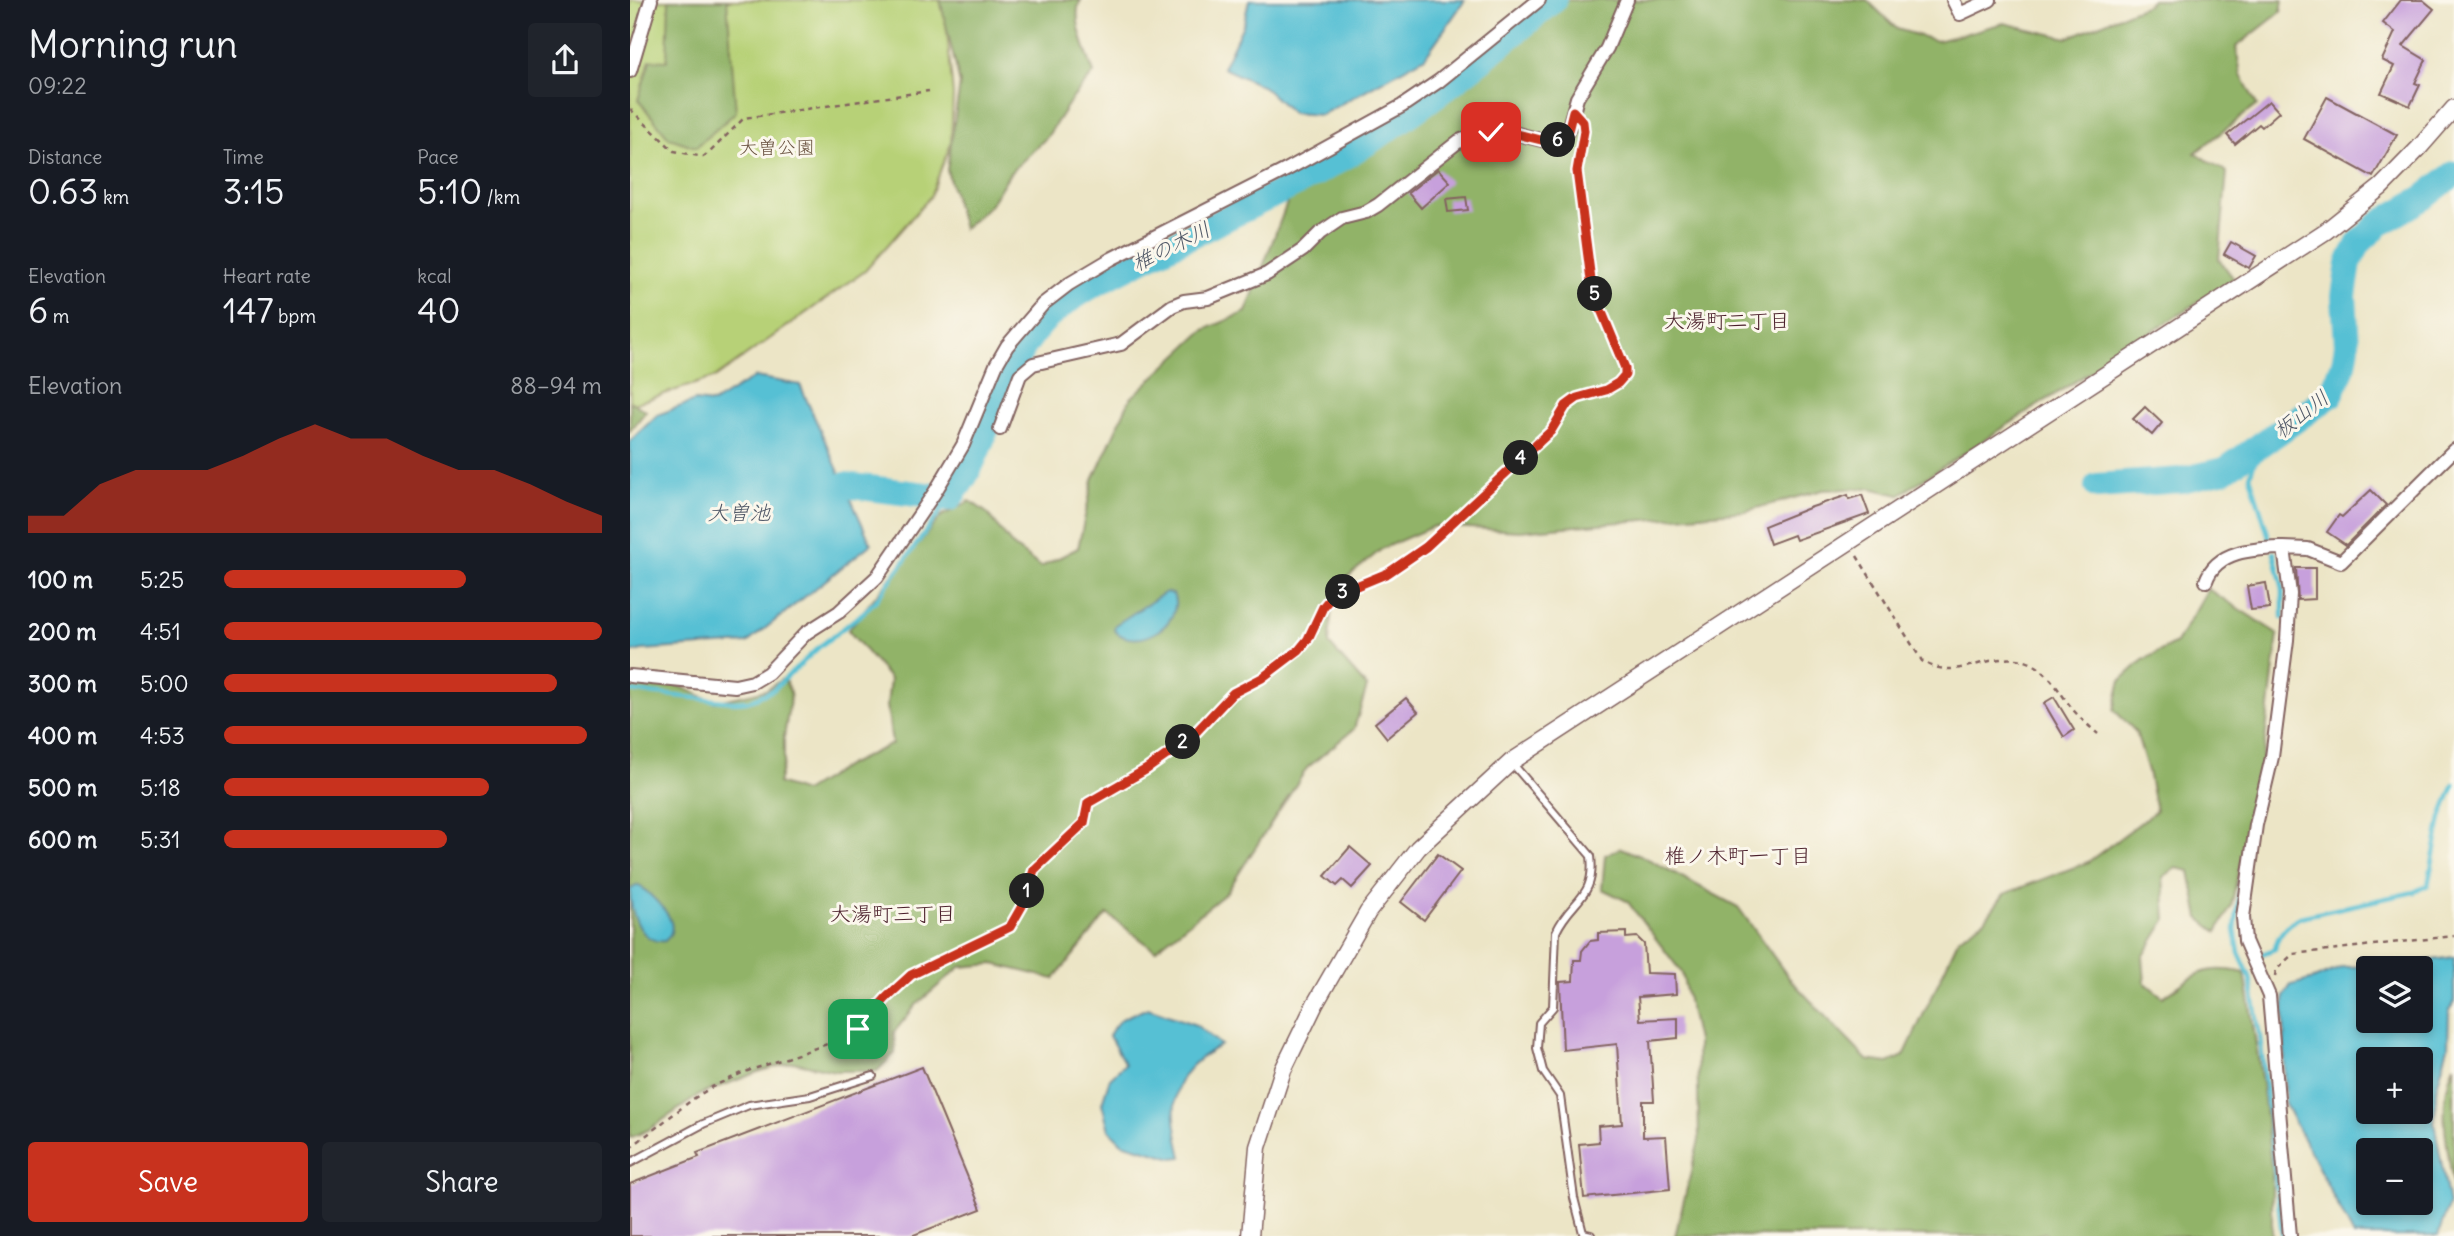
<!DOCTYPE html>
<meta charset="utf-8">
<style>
body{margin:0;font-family:Delius,"Klee One",sans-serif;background:#20242c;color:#f1f3f6;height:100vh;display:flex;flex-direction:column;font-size:26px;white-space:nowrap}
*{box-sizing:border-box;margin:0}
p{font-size:23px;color:#9ea1a6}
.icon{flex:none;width:38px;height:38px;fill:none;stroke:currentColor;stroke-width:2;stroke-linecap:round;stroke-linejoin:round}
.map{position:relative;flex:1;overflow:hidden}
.side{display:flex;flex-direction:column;background:#171b24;width:630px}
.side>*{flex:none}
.fabs{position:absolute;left:1726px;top:956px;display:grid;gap:14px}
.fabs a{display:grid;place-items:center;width:77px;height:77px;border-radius:7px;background:#171b24;box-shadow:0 4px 10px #0003;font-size:35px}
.pin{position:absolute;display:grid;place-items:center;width:60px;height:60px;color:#fff;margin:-30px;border-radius:14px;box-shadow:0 4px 10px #0006}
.km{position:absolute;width:35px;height:35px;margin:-18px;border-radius:50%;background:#222;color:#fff;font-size:19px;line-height:35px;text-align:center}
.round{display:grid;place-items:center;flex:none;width:74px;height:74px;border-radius:7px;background:#20242c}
.summary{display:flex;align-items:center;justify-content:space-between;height:119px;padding:0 28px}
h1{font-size:38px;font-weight:600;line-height:52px}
.metrics{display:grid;grid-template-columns:repeat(3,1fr);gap:10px;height:119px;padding:7px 28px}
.metrics div{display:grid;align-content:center}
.metrics b{font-size:35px;font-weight:600}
.metrics small{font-size:19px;font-weight:400}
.metrics p{font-size:19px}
.chart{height:196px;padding:14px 28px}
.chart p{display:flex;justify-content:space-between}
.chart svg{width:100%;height:126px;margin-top:7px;fill:#c8321e;opacity:.7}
.primary-button{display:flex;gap:14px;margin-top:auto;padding:14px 28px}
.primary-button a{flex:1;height:80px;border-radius:7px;background:#c8321e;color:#fff;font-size:28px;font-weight:600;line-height:80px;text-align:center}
.primary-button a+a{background:#20242c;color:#f1f3f6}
ul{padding:0 28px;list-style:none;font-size:23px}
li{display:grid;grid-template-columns:112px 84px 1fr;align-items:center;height:52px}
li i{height:18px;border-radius:9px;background:#c8321e}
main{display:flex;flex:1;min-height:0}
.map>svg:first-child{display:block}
.green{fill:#b7d177;stroke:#807851;stroke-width:2}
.forest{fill:#91b368;stroke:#6e694a;stroke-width:2}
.water{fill:#57c0d4;stroke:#507080;stroke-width:2;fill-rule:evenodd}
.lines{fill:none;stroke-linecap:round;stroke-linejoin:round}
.stream{stroke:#57c0d4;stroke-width:4.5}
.river{stroke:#57c0d4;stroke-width:26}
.building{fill:#c7a0dc}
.service-casing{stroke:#836461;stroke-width:10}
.minor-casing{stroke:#836461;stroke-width:16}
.tertiary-casing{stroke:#836461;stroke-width:19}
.path{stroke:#836461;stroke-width:2.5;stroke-dasharray:5 5;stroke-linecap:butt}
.service{stroke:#fff;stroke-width:6}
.minor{stroke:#fff;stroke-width:12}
.tertiary{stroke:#fff;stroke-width:16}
.route-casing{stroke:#fff;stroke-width:14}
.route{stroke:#c8321e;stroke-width:9}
.labels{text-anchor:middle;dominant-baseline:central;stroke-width:6;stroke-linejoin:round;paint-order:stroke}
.park-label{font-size:19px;fill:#6b5442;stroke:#fbf7ec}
.water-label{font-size:21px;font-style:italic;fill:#4f5766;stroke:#fbf7ec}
.neighbourhood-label{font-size:21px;fill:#4a1f2b;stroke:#fbf7ec}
</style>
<main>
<section class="side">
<div class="summary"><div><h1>Morning run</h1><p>09:22</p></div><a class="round"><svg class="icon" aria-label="share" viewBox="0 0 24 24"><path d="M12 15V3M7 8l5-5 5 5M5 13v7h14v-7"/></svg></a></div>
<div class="metrics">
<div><p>Distance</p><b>0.63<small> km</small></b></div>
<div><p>Time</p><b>3:15</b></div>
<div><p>Pace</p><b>5:10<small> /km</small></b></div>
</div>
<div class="metrics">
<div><p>Elevation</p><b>6<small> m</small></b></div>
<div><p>Heart rate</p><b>147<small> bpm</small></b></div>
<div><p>kcal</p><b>40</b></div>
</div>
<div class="chart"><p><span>Elevation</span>88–94 m</p>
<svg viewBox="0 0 160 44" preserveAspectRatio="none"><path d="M0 44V38L10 38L20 27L30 22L40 22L50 22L60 17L70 11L80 6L90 11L100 11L110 17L120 22L130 22L140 27L150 33L160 38V44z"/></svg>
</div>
<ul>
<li><b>100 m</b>5:25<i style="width:64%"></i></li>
<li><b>200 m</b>4:51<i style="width:100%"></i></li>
<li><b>300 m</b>5:00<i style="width:88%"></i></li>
<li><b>400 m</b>4:53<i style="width:96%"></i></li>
<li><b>500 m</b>5:18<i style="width:70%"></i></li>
<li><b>600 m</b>5:31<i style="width:59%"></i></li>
</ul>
<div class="primary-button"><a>Save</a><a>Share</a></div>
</section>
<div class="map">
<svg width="1824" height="1236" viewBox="0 0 1824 1236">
<rect width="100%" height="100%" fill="#fbf7ec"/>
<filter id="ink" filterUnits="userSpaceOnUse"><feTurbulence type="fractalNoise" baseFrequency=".0143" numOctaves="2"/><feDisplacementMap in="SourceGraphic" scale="14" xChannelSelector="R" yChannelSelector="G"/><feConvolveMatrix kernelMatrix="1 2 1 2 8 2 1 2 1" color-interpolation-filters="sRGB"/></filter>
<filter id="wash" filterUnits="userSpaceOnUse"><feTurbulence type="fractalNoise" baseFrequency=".00686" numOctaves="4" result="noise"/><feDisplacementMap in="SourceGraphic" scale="28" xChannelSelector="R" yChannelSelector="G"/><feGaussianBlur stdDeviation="1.57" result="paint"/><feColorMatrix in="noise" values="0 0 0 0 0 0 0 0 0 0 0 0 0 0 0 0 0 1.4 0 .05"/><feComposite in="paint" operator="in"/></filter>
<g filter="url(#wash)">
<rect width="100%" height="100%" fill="#ece5c6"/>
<path class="green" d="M0,0H314L323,95L321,143L300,197L235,271L86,377L0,405Z"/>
<path class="forest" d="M39,0H97L106,112L66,147L39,138L8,100L20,60L37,61Z
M310,0H451C440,17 458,56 464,73L441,100L417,137L380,173L360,205L333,229L317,170L330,84Z
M938,0H1237L1267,29L1307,41L1374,23L1437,38L1517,5L1522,0H1653L1651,12L1606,47L1611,75L1627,105L1565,153L1597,172L1589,259L1604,279L1269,495L1240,488L1193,490L1116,511L890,531L804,526L753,548L703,589L699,644L737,687L724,729L677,768L596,893L525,950L477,914L424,979L364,964L330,967L287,1004L264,1032L265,1053L247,1071H205L163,1062L128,1072L71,1094L18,1130L0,1138V682L38,681L85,702L136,690L154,678L161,694L154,737V762L148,783L174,792L218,765L262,744L257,705L260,679L218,630L311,516L340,501L357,513L383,546L411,567L448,548L463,480L500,399L574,330L616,312L660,195L836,82Z
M0,401L16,411L0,431Z
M1578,589L1648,634L1633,756L1601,907L1587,932L1569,918L1560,871L1546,868L1533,877L1536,920L1513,957L1515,983L1533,997C1567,974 1573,964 1615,973L1633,1090L1642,1177V1236H1418L1415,1233L1401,1236H1045L1069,1140L1067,1041L1052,973L997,901L972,889L975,855L991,848L1018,859L1108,907L1159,978L1237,1060L1258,1063L1274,1056L1329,938L1355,920L1374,894L1458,862L1526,811L1518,771L1506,732L1484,710L1491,680L1513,660L1546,643Z
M1824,1065V1191C1818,1148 1806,1107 1824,1065Z"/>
<path class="water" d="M619,0H835L795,57L691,115L662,113L634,87L593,68L614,23Z
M125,377L170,385L241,544L117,643L12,650L0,653V441L27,415L65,401L83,403Z
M536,592L543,594C556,623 506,654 484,630L485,625Z
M6,886H11C23,899 56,922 35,941C9,944 0,910 0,890Z
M1824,957V1001L1819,1012L1818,1047L1808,1082L1804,1122L1819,1204L1808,1236H1724L1655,1104L1654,996L1661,985L1684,979L1713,967L1760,966ZM1738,968H1790V1020H1738ZM1738,1059H1790V1111H1738ZM1738,1150H1790V1202H1738Z
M518,1008L566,1025L591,1045C538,1074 539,1103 552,1157L543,1158L492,1143L479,1130L472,1103L480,1078L495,1064L479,1036C489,1014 499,1017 518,1008Z"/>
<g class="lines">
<path class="stream" d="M1641,544L1620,476L1628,452L1652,431
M1644,553L1653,589V618
M0,691L103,702L119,701L143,690L189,647L234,612L247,599L320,498
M1616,854L1610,886L1605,930L1609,953L1620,977L1630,1038L1652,1236
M1629,955L1645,949C1647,934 1657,925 1670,917L1784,892L1798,885L1811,818L1824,784"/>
<path class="river" d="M214,485L320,498C327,488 335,478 340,467C363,420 376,360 414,321C441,294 479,277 513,259C565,233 618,208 670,182C763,134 844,67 924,0
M1467,486L1551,480L1595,470L1701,395L1714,364L1717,345L1714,296L1719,263L1729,243L1749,224L1793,198L1824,174"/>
</g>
<g id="blocks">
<path class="building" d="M1771,0H1793L1804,9L1773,46L1796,60L1785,83L1790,85L1780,106L1751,93L1764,66L1752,60L1765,32L1753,23Z
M1697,97L1767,135L1743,177L1674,139Z
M1639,101L1649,112L1632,127L1629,124L1605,144L1597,135Z
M808,169L820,182L791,208L778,193Z
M836,197L838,210L818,212L816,199Z
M1601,242L1626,256L1619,268L1594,254Z
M1515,407L1532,423L1522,435L1503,419Z
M1741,490L1756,505L1716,545L1697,532L1709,515L1712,517Z
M1218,495L1219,499L1232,495L1239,514L1166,540L1164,535L1140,544L1134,526L1179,508Z
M1666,568H1685V599L1668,600Z
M1636,583L1640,608L1621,610L1617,586Z
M1424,697L1444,730L1434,737L1414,703Z
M776,698L788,712L757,738L745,723Z
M720,847L742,866L722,888L713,880L707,886L695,876Z
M808,854L831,871L794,920L771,902Z
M996,932V938L1007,937L1014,944L1016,973L1045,974L1046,994L1008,997L1010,1020L1048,1018V1038L1020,1041L1024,1101H1013V1137L1036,1136L1040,1189L954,1198L949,1144L969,1142L968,1126L992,1124L987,1044L933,1050L930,982L943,981L944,960H951L952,951L960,941L968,940V933Z
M292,1067L351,1209L281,1236H0V1184L69,1157L67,1153Z"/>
</g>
</g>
<g filter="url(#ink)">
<use href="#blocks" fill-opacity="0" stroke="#836461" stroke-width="2"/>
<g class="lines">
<defs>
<path id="service" d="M882,763L961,856C966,899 941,899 926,932L923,1007L909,1023L907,1048L913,1071L930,1096L944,1198L953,1233L961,1235
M0,1163L73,1124L119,1105L180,1096L243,1076"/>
<path id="minor" d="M1323,0L1330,14L1360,0
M0,71L21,0
M370,429L390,375L403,364L491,344L542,306L554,301L578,298L637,274L673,250L690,233L712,218L736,212L748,205L829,141L844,135L875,131L920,142L934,137L938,130L947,98L977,48L997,0
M1576,581C1587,549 1626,549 1654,548
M0,676L105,686L123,682L138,673L176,633L209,612L247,577L305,492L333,445L366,365L377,346L413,304L439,284L481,259L656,170L772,106L809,81L909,0
M1660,1236L1639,996L1615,941L1613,917L1626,825L1642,757L1657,640L1660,594L1654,548L1678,549L1711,562L1824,450"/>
<path id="tertiary" d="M620,1236L628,1147L653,1070L685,1004L738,912L788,848L881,762L1696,231L1751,187L1789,148L1824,108"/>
</defs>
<use href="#service" class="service-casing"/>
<use href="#minor" class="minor-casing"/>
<use href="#tertiary" class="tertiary-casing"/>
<path class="path" d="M0,109L44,151L73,157L80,152L114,118L299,91
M1227,556L1292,661C1330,686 1367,642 1406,666C1423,677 1432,697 1445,712C1452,720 1460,727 1468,734
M1645,976L1646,970L1663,954L1824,936
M0,1148L63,1099L82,1087L112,1073L218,1037L257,997L281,975L380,927L392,906L404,871L411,861L431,846L454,823L459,803L477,790L518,769L544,750L567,731L603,693L632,678L669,650L678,639L698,601L707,594L758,573L796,547L921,431L936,406L946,398L976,390L988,383L995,375V368L962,288L947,171L954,127"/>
<use href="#service" class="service"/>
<use href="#minor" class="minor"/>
<use href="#tertiary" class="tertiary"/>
</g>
</g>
<g class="lines" filter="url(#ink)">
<defs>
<path id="route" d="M228,1029L257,997L281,975L380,927L392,906L404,870L454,823L458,803L517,769L544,750L567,731L603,693L632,678L669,650L678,639L693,607L698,601L707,594L758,573L796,547L921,431L936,406L947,398L976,390L988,383L995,375V368L962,288L947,171L954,131L953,122L943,111L938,131L927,141L911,140L875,131L861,132"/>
</defs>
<use href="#route" class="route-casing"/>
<use href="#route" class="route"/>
</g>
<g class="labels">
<g class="park-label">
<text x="147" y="147">大曽公園</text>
</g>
<g class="water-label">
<text transform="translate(541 246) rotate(-26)">椎の木川</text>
<text transform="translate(1671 414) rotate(-38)">板山川</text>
<text x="109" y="512">大曽池</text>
</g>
<g class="neighbourhood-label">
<text x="1097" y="320">大湯町二丁目</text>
<text x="1108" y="855">椎ノ木町一丁目</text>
<text x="263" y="913">大湯町三丁目</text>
</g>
</g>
</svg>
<div class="fabs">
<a><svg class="icon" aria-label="layers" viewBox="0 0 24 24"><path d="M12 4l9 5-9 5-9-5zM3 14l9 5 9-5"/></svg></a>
<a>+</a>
<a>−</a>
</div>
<div class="pin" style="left:228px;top:1029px;background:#1e9e55"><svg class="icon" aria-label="arrive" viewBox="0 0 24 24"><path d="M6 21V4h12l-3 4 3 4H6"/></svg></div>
<div class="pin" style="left:861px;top:132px;background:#d93025"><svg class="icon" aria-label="check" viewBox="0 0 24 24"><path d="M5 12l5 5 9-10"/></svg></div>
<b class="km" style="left:397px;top:891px">1</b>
<b class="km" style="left:553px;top:742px">2</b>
<b class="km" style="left:713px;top:592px">3</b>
<b class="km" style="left:891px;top:458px">4</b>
<b class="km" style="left:965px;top:294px">5</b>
<b class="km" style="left:928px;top:140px">6</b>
</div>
</main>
